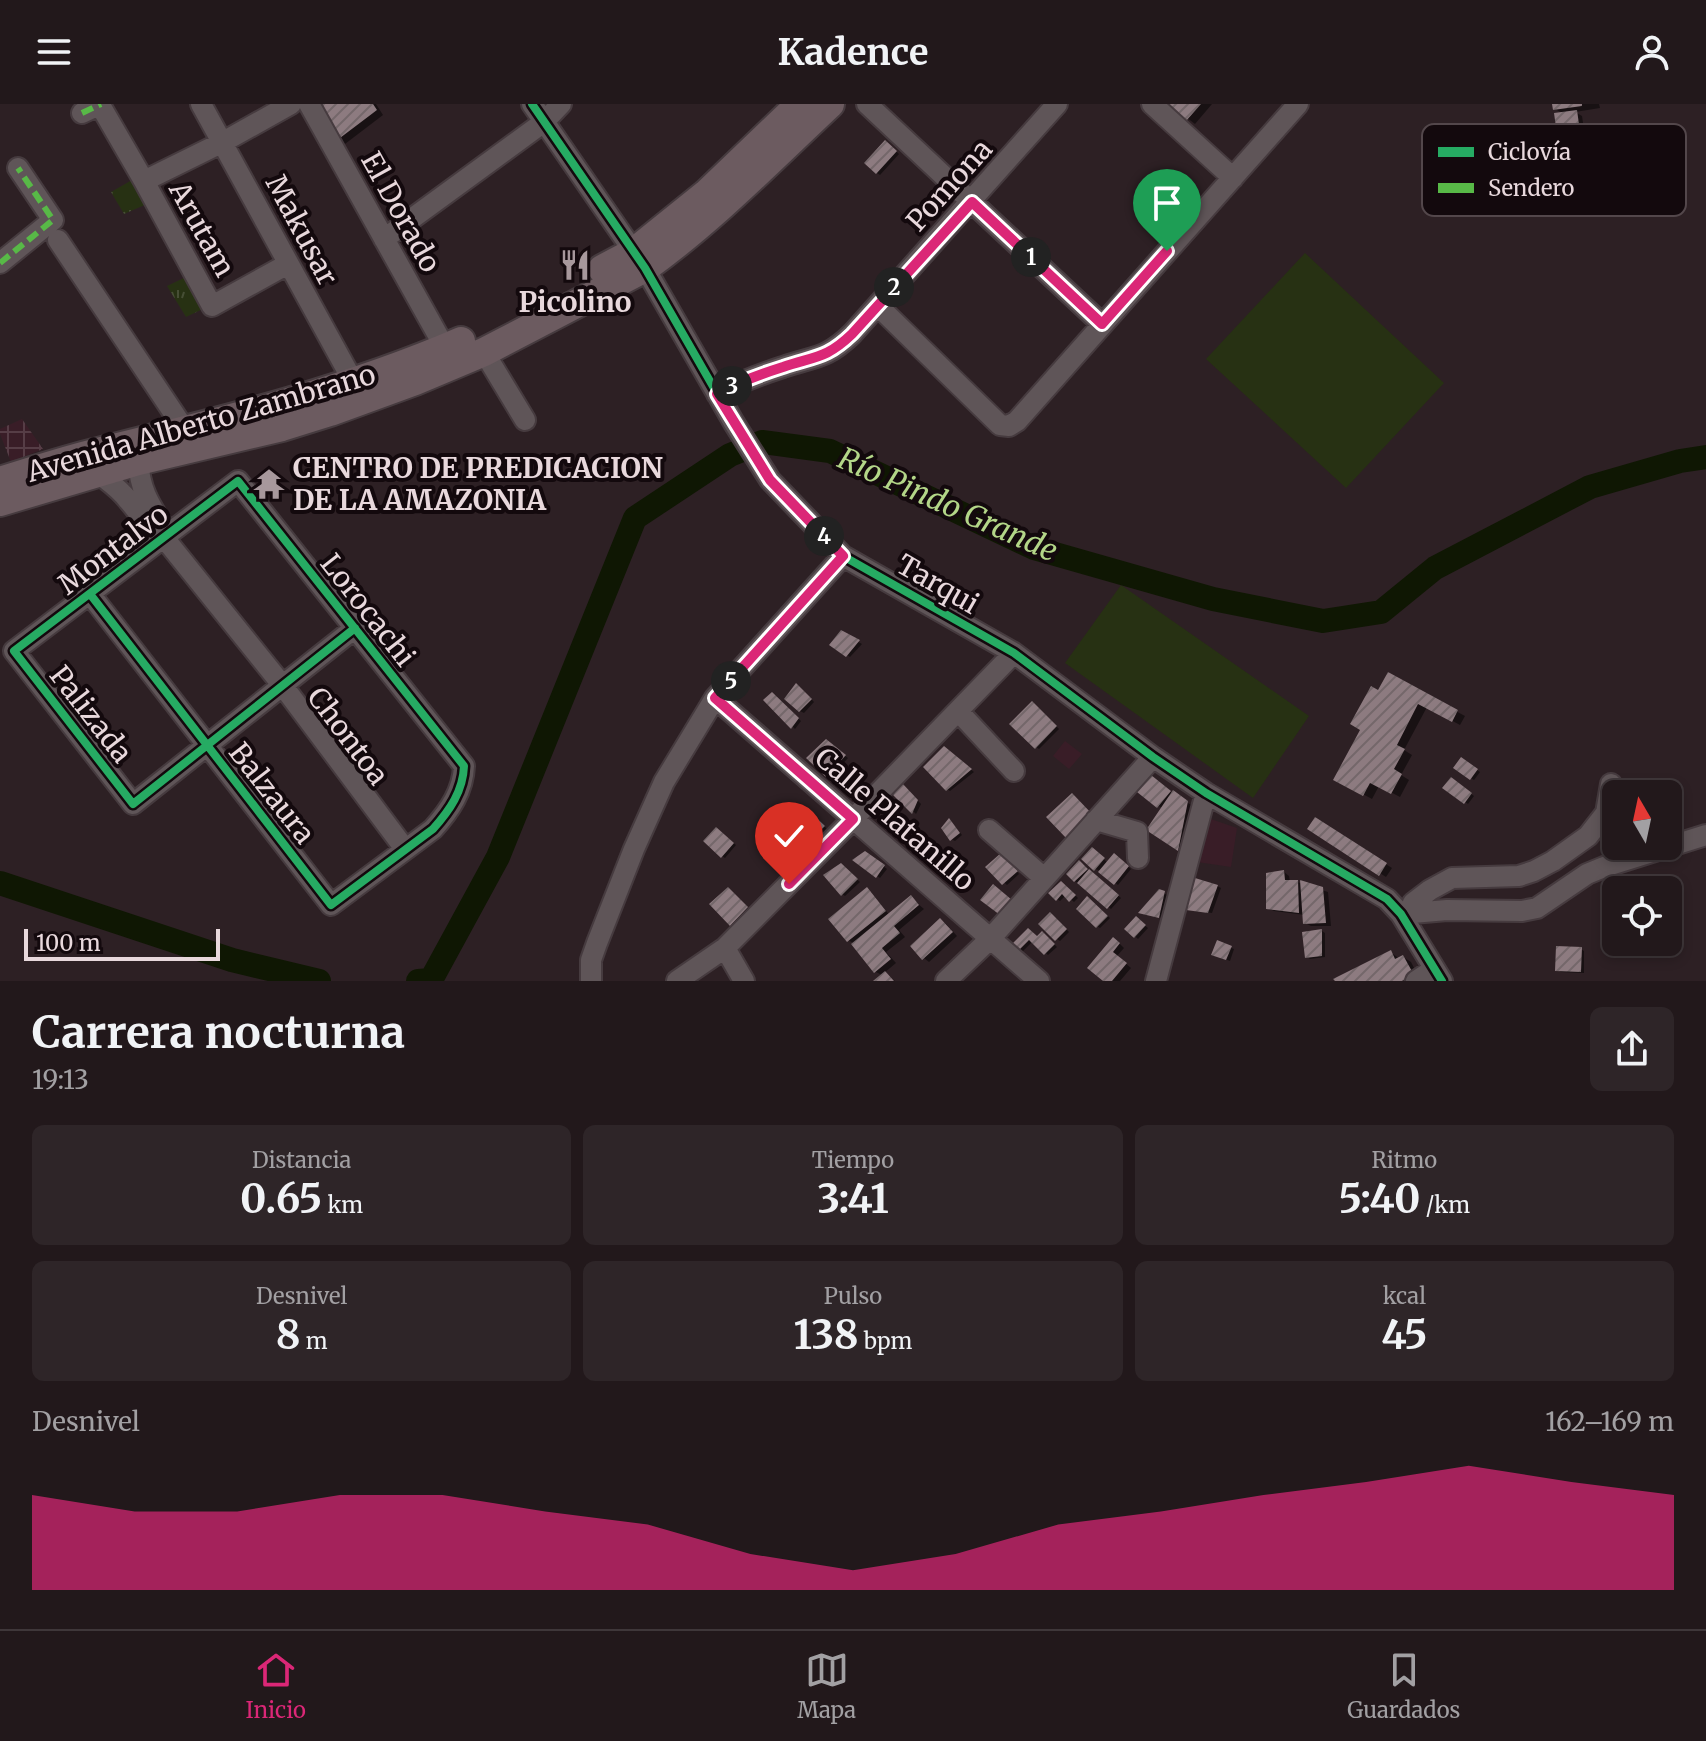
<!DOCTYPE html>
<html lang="es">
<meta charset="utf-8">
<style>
body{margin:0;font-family:Merriweather,serif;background:#2e2528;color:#f1f3f6;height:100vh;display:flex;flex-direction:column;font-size:30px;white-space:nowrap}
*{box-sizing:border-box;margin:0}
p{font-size:26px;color:#a2a0a3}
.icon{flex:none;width:44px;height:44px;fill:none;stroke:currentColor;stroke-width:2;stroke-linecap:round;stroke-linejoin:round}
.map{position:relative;height:877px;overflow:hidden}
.drawer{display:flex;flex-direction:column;background:#22181b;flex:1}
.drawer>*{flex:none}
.needle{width:52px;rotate:351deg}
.tools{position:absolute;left:1602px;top:676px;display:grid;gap:16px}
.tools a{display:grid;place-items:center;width:80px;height:80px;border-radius:12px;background:#22181b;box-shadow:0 4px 12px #0003,0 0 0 2px #3f373a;font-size:40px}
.scale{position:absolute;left:24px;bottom:20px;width:196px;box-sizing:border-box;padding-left:8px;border:4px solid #e8d8dc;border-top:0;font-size:22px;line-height:28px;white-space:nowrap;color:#e8d8dc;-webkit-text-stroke:6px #13090d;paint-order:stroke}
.pin{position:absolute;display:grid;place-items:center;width:68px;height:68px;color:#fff;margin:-82px -34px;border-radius:50% 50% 50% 0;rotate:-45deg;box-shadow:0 0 8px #0007}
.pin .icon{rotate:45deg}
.km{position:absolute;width:40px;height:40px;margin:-20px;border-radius:50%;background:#222;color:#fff;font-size:22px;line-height:40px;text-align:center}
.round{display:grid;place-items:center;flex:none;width:84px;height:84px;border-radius:12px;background:#2e2528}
.summary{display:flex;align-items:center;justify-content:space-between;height:136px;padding:0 32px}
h1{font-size:44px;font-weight:700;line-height:60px}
.stats{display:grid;grid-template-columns:repeat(3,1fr);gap:12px;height:136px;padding:8px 32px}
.stats div{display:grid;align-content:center;border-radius:12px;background:#2e2528;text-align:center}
.stats b{font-size:40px;font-weight:700}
.stats small{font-size:22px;font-weight:400}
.stats p{font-size:22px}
.chart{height:224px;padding:16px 32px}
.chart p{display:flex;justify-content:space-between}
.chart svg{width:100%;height:144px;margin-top:8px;fill:#db2777;opacity:.7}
header{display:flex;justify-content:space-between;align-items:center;height:104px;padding:0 32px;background:#22181b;font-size:36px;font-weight:700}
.tab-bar{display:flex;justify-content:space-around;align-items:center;height:112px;border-top:2px solid #3f373a;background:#22181b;font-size:22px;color:#a2a0a3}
.tab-bar a{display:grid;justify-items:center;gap:4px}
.tab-bar .current{color:#db2777}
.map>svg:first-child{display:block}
.built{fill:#391d27}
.industrial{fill:url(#industrial-grid)}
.park{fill:url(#park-tufts)}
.pitch{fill:#273113}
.shadow{fill:#0007}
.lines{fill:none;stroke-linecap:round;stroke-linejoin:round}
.river{stroke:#0f1703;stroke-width:24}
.building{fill:url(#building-hatch)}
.minor-casing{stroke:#463b3f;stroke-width:24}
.highway-casing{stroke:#463b3f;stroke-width:32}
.minor{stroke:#5f5558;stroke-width:20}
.highway{stroke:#6c5b60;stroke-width:28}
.quiet{stroke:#58b947;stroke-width:6;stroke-dasharray:12 6;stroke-linecap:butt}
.cycleway-casing{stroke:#13090d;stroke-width:13}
.cycleway{stroke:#26ab63;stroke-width:8}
.route-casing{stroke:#fff;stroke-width:16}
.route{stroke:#db2777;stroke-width:10}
.labels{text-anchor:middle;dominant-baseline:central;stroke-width:8;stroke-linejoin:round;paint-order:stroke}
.street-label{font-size:28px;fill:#e8d8dc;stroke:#13090d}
.poi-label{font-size:28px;font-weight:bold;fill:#e8d8dc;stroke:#13090d}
.water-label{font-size:30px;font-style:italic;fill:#b3d688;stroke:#13090d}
.key{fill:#13090d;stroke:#53474b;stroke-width:2}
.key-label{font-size:22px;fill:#e8d8dc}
</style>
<header><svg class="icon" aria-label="menu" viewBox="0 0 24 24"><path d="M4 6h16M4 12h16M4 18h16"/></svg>Kadence<svg class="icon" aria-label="person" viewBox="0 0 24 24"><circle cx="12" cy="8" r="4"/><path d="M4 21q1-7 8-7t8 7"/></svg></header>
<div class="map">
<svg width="1706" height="877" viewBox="0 0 1706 877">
<defs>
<pattern id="industrial-grid" width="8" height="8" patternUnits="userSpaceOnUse" patternTransform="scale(2)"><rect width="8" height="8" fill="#391d27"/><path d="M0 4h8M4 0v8" fill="none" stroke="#563d46"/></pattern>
<pattern id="park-tufts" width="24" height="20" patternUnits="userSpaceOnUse" patternTransform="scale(2)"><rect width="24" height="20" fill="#273113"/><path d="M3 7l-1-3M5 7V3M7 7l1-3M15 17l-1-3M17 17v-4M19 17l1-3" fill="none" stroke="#464e35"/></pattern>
<pattern id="building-hatch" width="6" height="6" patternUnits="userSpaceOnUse" patternTransform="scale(2)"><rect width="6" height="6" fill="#8d7b80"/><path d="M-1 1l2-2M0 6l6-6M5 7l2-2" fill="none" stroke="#74676a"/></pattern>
</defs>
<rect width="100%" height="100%" fill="#2d2024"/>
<path class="built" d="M1065,637L1082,650L1069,665L1053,652Z
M1208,714L1237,724L1231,763L1197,758Z"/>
<path class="industrial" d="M22,315L43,345L11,358L0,330V325Z"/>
<path class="park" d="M132,76L147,100L124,110L111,88Z
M188,172L207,203L186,213L167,182Z"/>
<path class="pitch" d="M1305,149L1444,279L1346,384L1206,255Z
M1121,481L1309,612L1253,694L1065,559Z"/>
<path class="shadow" d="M317,0H376L383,11L341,43Z
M1169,0H1212L1195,20Z
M1554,0H1599L1600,4L1575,8L1582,12L1589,59L1568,62L1563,58L1564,10L1555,5Z
M888,40L899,50L880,71L877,69Z
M842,529L862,540L850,553L832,540Z
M1388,571L1465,612L1460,621L1427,603L1404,646L1412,651L1401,671L1409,676L1400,693L1379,682L1372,695L1335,675L1363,625Z
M800,583L814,598L804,609L800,607Z
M776,593L801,617L795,625L766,596Z
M1035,601L1059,625L1039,645L1036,643Z
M829,640L848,654L830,674L827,672Z
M948,647L974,668L950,687L947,685Z
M1462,656L1480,668L1474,676L1456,664Z
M1155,675L1173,690L1193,702L1183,748L1149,726L1163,705L1140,688Z
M1451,675L1474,692L1468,700L1445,684Z
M905,683L921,700L916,710L896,690Z
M810,709L827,725L805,747L801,745Z
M1316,716L1392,764L1386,773L1310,724Z
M950,717L962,731L955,737L951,735Z
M720,728L736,741L725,754L722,752Z
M1095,747L1108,759L1117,754L1131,765L1118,781L1099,766L1095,765Z
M866,749L887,765L880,774L855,756Z
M1004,753L1019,770L1007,781L988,763Z
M1083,760L1121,794L1111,805L1075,777Z
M845,764L860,778L845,792L842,790Z
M1284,768L1289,772L1290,778H1297L1328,788L1331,822H1311L1305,819V811L1274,807L1268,804Z
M1065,781L1078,794L1074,798L1066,791L1060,797L1057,795Z
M1217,782L1221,784L1212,809L1191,806Z
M731,788L750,806L734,822L731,820Z
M871,788L890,812L911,794L924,805L899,826L905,833L886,848L896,859L884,869L895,877H876L882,871L876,868L855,840L848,836Z
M1164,789L1167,791L1162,814L1141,809Z
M1091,797L1110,814L1100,824L1097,822Z
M1054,812L1069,828L1060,837L1057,835Z
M941,816L946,820L957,832L929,858L924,854Z
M1139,817L1148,824L1138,835L1127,825Z
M1029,826L1038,834L1046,832L1057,843L1048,851L1033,837L1023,847L1020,845Z
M1322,827L1325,829V853L1310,855L1307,853L1304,829Z
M1119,839L1124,844L1117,852L1131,864L1120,877H1106L1090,863Z
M1231,844L1234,845L1230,857L1217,852Z
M1581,845L1584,847V869L1561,868L1557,866Z
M1390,848L1400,855L1403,853L1411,858L1420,876L1337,877Z"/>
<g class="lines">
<path class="river" d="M0,779L232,856L319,877
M418,877L431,876L498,753L635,414L730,351L762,338L830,347L1034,444L1213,495L1323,517L1381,508L1435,464L1590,383L1680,357L1706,353"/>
</g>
<path class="building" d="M315,0H373L377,6L332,40Z
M1166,0H1201L1186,17Z
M1552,0H1582V2L1553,6Z
M1577,6L1584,56L1561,59L1554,9Z
M885,36L897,47L876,70L864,59Z
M841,526L860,536L846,553L829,541Z
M1388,568L1458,606L1452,618L1418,600L1397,641L1405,645L1394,665L1402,670L1391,690L1370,679L1363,692L1333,676L1360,626L1350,620L1371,582L1378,586Z
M796,579L812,595L799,608L784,595Z
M772,588L799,614L791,625L763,596Z
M1032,597L1057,622L1035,645L1009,620Z
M826,635L846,651L826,673L806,654Z
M944,642L972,665L946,687L923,663Z
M1461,653L1478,665L1470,676L1453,664Z
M1151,671L1171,687L1157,704L1137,688Z
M1451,673L1472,689L1464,700L1442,684Z
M902,679L918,696L912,710L893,691Z
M1173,686L1188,697L1178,747L1146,726Z
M1072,689L1093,711L1067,735L1046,713Z
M806,704L825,722L800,747L781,727Z
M1315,713L1387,759L1379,772L1307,725Z
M949,714L960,729L950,737L941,724Z
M716,723L734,739L721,754L703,737Z
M1092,743L1105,754L1094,767L1081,755Z
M865,747L885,761L876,774L852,756Z
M1001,749L1018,767L1002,781L985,763Z
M1114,749L1129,762L1114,781L1098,768Z
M1079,756L1088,765L1074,778L1066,770Z
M841,759L858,775L841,792L823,771Z
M1089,765L1119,791L1107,805L1077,779Z
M1284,766L1285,776H1298L1299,809L1266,805V769Z
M1195,774L1218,781L1208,809L1186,806Z
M1300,776L1323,783L1326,819L1303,820Z
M1061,777L1076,791L1069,798L1062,790L1056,797L1048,789Z
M993,780L1012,796L1000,811L980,796Z
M728,783L748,803L730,822L709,800Z
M867,783L886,807L847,838L828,815Z
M1159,785L1165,787L1159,814L1138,809Z
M911,791L919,801L894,822L900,829L882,844L891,855L874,869L851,840Z
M1087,792L1108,812L1096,824L1076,805Z
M1050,808L1067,825L1055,837L1038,820Z
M1136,812L1146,821L1134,834L1124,825Z
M940,814L953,828L922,856L910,842Z
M1028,824L1037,832L1042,827L1055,840L1044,851L1029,836L1018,847L1012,840Z
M1322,825V852L1305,854L1302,828Z
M1113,833L1120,839L1113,848L1127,859L1112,877H1103L1087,864Z
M1217,836L1232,842L1226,856L1211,851Z
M1556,842L1582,843L1581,868L1555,867Z
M1391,846L1395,855L1403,851L1414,871L1402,877H1335L1333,875Z
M885,867L894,877H873Z"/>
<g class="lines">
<defs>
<path id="minor" d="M201,0L354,279
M309,0L445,244
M532,0L645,164L734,319L770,376L843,452L1014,549L1153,653L1206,689L1387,795L1401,810L1442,877
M867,0L1102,220
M1152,0L1233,74
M100,1L144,77L212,202L288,160
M82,9L101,0
M144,77L223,38L291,0
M384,135L544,18L561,0
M58,136L185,326
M0,159L53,116L18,64
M878,202L1000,321L1009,322L1017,317L1298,0
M484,248L525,316
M717,290C738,279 761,270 783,263C815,252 826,255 852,230L1057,0
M138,357C140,385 148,398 163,422L164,427
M98,369C108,377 120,385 128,396C141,410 147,425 165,435L283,582L405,745
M90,490L331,801L433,725C450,706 463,687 464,662L238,377L14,547L133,700L355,524
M715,594L1039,877
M958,607L1014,667
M1096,716L1137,728L1138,754
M989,726L1044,774
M1409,809L1413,799L1430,786L1452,774L1519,772L1534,767L1553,757L1588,732L1606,709L1611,680
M1401,810L1447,806L1522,807L1537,804L1587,770L1604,763L1706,731
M725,844L744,877
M591,877V856L597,839L634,745L664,678L715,594L843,452
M677,877L725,844L853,715L1014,549
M946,877L990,835L1153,653
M1156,877L1206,689
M1416,877L1434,865"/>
<path id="highway" d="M602,165L634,148L706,90L800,0
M0,377C31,367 62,357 94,349C218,318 343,288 461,237
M0,398L138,357L282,323L330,308L415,277L484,248L645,164C712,116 770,56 830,0"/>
</defs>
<use href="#minor" class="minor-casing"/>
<use href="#highway" class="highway-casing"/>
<use href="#minor" class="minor"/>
<use href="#highway" class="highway"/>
<path class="quiet" d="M82,9L101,0
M0,159L53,116L18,64"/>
<defs>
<path id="cycleway" d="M532,0L645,164L734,319L770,376L843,452L1014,549L1153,653L1206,689L1387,795L1401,810L1442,877
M90,490L331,801L433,725C450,706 463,687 464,662L238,377L14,547L133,700L355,524"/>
</defs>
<use href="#cycleway" class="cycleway-casing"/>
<use href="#cycleway" class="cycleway"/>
</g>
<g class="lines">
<defs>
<path id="route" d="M789,780L853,715L715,594L843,452L770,376L717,290C738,278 761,270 783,263C815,252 826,255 852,230L972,98L1102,220L1167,147"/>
</defs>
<use href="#route" class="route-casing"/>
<use href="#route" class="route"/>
</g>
<defs>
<symbol id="restaurant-bare" viewBox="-9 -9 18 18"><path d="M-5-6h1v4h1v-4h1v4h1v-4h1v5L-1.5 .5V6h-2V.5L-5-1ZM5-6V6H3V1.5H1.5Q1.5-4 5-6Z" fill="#a7989c" stroke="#13090d" stroke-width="2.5" paint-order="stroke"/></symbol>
<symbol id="temple-bare" viewBox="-9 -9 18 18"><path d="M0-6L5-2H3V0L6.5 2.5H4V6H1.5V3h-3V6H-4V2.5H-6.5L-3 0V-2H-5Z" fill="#a7989c" stroke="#13090d" stroke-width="2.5" paint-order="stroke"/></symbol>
</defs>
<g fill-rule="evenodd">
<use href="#restaurant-bare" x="553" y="139" width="44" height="44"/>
<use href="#temple-bare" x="247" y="358" width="44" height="44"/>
</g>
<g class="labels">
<g class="street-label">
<text transform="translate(949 81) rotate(-48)">Pomona</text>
<text transform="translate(401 108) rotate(61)">El Dorado</text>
<text transform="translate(202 125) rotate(61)">Arutam</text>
<text transform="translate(302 126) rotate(62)">Makusar</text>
<text transform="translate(201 319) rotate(-16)">Avenida Alberto Zambrano</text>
<text transform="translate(113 445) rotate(-37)">Montalvo</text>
<text transform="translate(938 480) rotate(30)">Tarqui</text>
<text transform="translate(368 506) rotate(52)">Lorocachi</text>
<text transform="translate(91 610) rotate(52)">Palizada</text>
<text transform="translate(348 632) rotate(53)">Chontoa</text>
<text transform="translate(272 689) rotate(52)">Balzaura</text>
<text transform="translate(895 715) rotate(41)">Calle Platanillo</text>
</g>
<g class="poi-label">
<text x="575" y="198">Picolino</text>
<text x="293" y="364" text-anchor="start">CENTRO DE PREDICACION<tspan x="293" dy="32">DE LA AMAZONIA</tspan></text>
</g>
<g class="water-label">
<text transform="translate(948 400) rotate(24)">Río Pindo Grande</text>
</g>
</g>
<rect x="1422" y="20" width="264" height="92" rx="12" class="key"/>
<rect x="1438" y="43" width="36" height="10" fill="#26ab63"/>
<rect x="1438" y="79" width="36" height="10" fill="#58b947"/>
<g class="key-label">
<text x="1488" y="56">Ciclovía</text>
<text x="1488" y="92">Sendero</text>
</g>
</svg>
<div class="tools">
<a><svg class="needle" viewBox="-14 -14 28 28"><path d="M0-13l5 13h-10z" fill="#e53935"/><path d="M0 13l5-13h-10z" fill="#a2a0a3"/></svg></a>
<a><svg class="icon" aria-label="locate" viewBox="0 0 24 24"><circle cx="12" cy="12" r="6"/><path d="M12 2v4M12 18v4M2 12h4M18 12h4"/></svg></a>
</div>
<div class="scale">100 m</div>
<div class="pin" style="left:1167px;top:147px;background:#1e9e55"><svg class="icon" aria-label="arrive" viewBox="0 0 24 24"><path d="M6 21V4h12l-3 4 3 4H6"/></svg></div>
<div class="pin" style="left:789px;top:780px;background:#d93025"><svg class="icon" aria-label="check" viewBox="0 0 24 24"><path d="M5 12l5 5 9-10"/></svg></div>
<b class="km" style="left:1031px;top:153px">1</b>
<b class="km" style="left:894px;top:183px">2</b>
<b class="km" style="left:732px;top:282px">3</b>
<b class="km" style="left:824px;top:432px">4</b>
<b class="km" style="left:731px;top:577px">5</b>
</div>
<section class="drawer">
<div class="summary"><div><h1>Carrera nocturna</h1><p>19:13</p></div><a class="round"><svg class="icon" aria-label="share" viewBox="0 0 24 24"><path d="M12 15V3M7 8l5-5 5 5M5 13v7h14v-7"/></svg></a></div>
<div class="stats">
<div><p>Distancia</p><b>0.65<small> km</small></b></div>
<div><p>Tiempo</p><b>3:41</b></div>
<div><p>Ritmo</p><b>5:40<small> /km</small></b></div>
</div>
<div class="stats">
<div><p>Desnivel</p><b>8<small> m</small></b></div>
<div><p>Pulso</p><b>138<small> bpm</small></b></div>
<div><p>kcal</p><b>45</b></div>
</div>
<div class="chart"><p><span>Desnivel</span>162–169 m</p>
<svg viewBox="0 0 160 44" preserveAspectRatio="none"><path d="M0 44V15L10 20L20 20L30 15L40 15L50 20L60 24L70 33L80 38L90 33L100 24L110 20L120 15L130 11L140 6L150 11L160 15V44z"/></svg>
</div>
</section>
<nav class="tab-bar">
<a class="current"><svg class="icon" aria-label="home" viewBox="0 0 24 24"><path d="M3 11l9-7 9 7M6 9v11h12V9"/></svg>Inicio</a>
<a><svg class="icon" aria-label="map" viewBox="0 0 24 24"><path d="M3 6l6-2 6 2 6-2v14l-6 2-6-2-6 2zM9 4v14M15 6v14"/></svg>Mapa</a>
<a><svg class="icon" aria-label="saved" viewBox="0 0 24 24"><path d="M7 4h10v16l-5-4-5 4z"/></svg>Guardados</a>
</nav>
